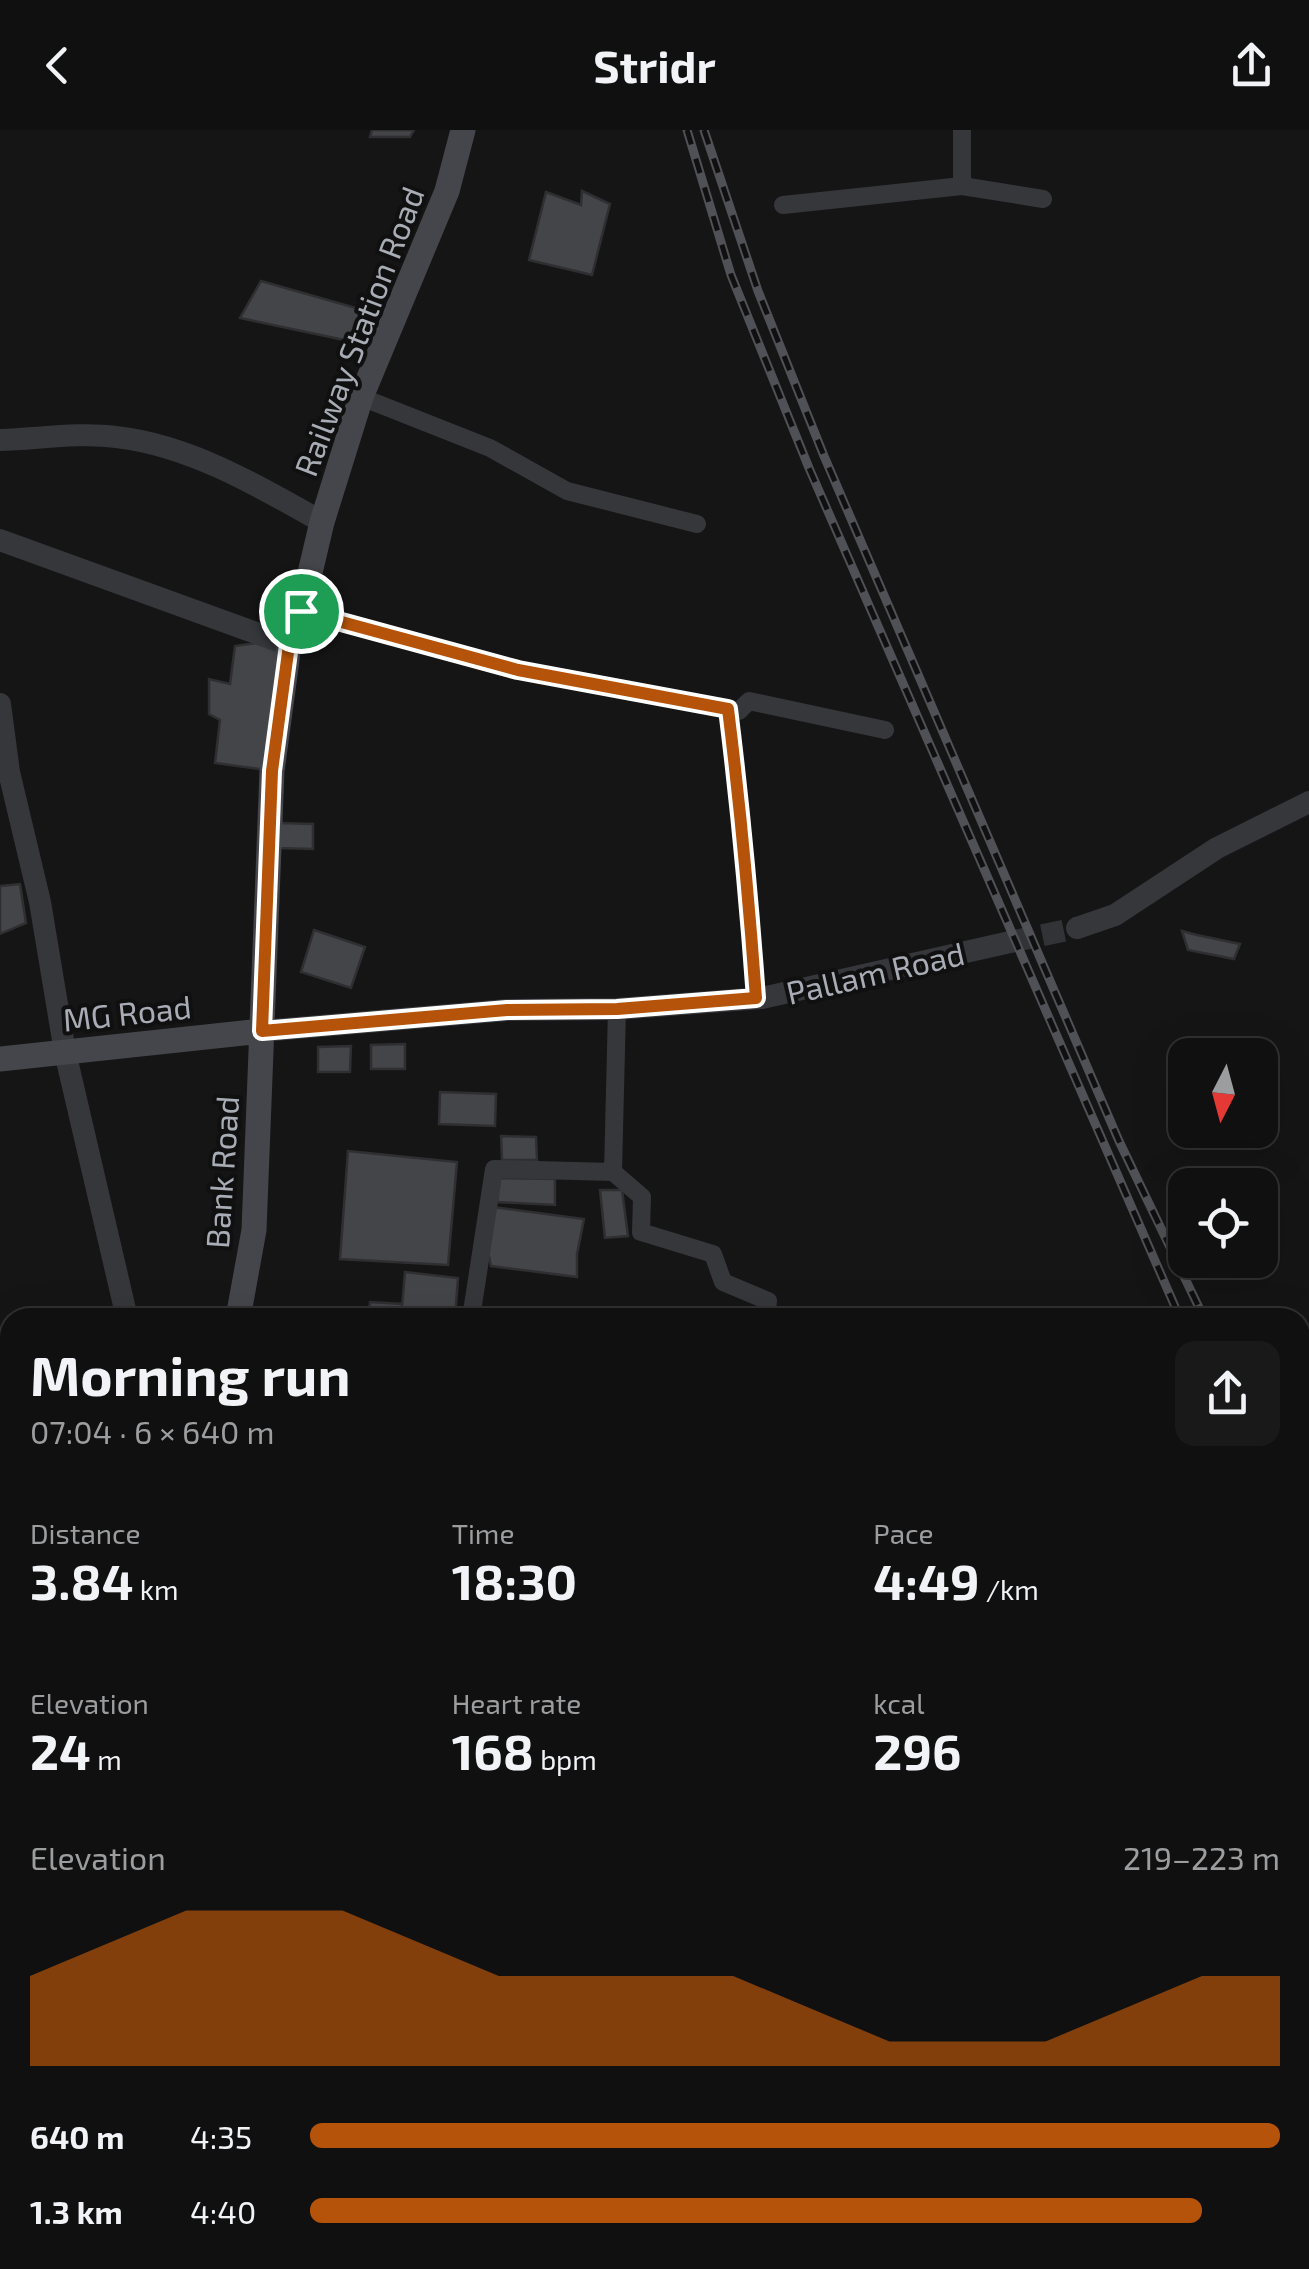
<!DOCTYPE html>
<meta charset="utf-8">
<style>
body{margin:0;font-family:"Exo 2",sans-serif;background:#191919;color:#f1f3f6;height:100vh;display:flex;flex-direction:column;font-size:38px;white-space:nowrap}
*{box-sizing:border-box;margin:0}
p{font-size:32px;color:#9c9d9f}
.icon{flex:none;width:55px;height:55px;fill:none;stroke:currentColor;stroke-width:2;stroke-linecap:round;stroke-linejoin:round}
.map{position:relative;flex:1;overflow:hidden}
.sheet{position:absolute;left:0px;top:1178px;width:1310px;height:962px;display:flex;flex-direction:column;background:#101010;border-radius:30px 30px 0 0;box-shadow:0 10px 40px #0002,0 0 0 2px #303030}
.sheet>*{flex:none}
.needle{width:65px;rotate:186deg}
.fabs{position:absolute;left:1168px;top:908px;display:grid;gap:20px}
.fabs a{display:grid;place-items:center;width:110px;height:110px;border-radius:20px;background:#101010;box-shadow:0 10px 40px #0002,0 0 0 2px #303030;font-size:50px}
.pin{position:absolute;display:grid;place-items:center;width:85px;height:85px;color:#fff;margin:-42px;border:5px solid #fff;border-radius:50%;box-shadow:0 2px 10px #0007}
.round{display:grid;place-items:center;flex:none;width:105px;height:105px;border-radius:20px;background:#191919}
.head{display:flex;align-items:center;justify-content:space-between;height:170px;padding:0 30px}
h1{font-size:55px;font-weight:700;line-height:75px}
.figures{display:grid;grid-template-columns:repeat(3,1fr);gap:15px;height:170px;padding:10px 30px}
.figures div{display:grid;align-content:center}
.figures b{font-size:50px;font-weight:700}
.figures small{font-size:28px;font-weight:400}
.figures p{font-size:28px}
.chart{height:280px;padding:20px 30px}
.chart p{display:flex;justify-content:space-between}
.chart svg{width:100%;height:180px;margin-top:10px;fill:#b45309;opacity:.7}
ul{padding:0 30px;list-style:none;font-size:32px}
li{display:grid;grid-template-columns:160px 120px 1fr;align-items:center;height:75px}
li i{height:25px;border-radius:12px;background:#b45309}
header{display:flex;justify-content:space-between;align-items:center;height:130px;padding:0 30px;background:#101010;font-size:45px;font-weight:700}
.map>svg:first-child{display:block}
.built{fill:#212123}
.building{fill:#444549;stroke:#2f2f32;stroke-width:2.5}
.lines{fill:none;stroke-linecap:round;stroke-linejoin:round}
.tertiary-tunnel{stroke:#323336;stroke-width:22;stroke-dasharray:22 11;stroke-linecap:butt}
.minor{stroke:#36373b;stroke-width:18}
.tertiary{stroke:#36373b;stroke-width:22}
.secondary{stroke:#45464b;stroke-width:25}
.rail-casing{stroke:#505156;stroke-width:9}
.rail{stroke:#101011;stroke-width:5;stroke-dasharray:15;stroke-linecap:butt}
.route-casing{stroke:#fff;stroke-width:20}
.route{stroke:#b45309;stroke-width:12}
.labels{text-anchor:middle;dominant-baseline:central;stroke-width:8;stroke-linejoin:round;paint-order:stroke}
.street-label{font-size:32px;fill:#a8acb5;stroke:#101011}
</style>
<header><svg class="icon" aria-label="back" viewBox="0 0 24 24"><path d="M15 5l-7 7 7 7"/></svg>Stridr<svg class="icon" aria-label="share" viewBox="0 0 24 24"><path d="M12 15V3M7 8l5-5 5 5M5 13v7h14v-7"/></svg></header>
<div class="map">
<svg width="1309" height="2139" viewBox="0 0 1309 2139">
<rect width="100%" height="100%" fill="#151516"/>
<path class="built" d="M10,1227V1369L0,1366V1303L3,1301Z
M0,1382L10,1384V1509H0Z"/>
<path class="building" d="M372,0H414L410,7H370Z
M582,61L610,74L592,145L529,130L546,62L581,75Z
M261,151L363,180L349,211L240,188Z
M256,513L281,518L267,640L215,633L220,590L209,584V549L230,554L235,516Z
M279,693L313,694V719L278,718Z
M20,754L26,793L0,804V756Z
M314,800L365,817L351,858L301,842Z
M1182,801L1197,805L1240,814L1234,829L1188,820Z
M405,914V939H371V915Z
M351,916L350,942H318V917Z
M440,962L496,964L495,996L439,994Z
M501,1006L536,1007L537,1030H502Z
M348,1021L457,1032L448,1135L340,1129Z
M500,1048L555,1049V1075L497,1072Z
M600,1060H622L628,1106L605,1108Z
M493,1077L584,1089L577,1124V1147L491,1136L487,1117Z
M405,1142L458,1148L455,1188H401Z
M370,1172L402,1174L401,1188H368Z
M7,1391V1416H0V1392Z
M7,1441L10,1442V1489L0,1488Z
M0,1608L10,1623V1806H0Z
M0,1608L10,1623V1762H0Z
M62,2130H157L155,2139H61Z"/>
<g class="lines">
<path class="tertiary-tunnel" d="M1010,812L1077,798"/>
<path class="minor" d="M962,0V56
M783,75L962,56L1043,69
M361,267L490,318L567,361L697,394
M301,481L518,540L739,581L749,571L885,600
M728,579C740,675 749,772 756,868
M613,1042L642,1067L641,1102L713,1124L723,1152L768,1171L766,1188
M471,1188L494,1039L613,1042L617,879
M0,1369L10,1372
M978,2130V2139
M528,2139L531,2130"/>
<path class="tertiary" d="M0,310C37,309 79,302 116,307C189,315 259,356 322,392
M0,410L289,515
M0,574L9,642L40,772L65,922L127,1188
M1077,798L1115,785L1217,718L1309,672
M262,901L507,880L617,879L762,868L1010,812"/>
<path class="secondary" d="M0,929L262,901
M238,1188L254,1100L272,641L289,515L301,481L322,392L361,267L447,61L463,0
M0,1577L10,1576
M0,1973L10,1914
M0,2036L10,2037
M1300,2109L1309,2108
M752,2130L817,2139
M1090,2139L1141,2130"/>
<defs>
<path id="rail" d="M687,0L731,145L809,338L1180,1188
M704,0L758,161L824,326L1119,1011L1204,1188
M1300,1387L1309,1406
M1300,1463L1309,1483"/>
</defs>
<use href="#rail" class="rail-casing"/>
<use href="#rail" class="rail"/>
</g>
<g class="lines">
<defs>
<path id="route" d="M301,481L518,540L728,579C740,675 749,771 756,868L617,879L507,880L262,901L272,641L289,515Z"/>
</defs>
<use href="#route" class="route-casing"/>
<use href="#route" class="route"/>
</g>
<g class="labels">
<g class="street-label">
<text transform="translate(358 201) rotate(-69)">Railway Station Road</text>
<text transform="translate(875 842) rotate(-13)">Pallam Road</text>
<text transform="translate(127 882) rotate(-6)">MG Road</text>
<text transform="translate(221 1042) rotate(-86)">Bank Road</text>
</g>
</g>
</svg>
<div class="fabs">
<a><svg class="needle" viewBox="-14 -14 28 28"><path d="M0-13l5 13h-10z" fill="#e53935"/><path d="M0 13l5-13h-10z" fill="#9c9d9f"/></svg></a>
<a><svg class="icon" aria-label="locate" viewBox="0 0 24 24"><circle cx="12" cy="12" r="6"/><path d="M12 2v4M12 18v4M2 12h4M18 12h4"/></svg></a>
</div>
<div class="pin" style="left:301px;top:481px;background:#1e9e55"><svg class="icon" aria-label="arrive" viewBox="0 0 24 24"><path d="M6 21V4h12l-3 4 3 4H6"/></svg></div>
<section class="sheet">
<div class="head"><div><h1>Morning run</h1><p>07:04 · 6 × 640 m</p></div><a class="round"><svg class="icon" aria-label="share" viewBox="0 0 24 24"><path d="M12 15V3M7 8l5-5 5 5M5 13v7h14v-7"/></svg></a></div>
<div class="figures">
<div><p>Distance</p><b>3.84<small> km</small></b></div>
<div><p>Time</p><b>18:30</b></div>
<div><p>Pace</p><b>4:49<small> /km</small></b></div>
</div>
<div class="figures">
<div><p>Elevation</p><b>24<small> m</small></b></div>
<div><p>Heart rate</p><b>168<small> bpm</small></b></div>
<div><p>kcal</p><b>296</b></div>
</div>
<div class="chart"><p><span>Elevation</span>219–223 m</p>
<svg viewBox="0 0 160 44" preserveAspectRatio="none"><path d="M0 44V22L10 14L20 6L30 6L40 6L50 14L60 22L70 22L80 22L90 22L100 30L110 38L120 38L130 38L140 30L150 22L160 22V44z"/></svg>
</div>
<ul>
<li><b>640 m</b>4:35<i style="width:100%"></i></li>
<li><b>1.3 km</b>4:40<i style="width:92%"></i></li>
</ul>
</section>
</div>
